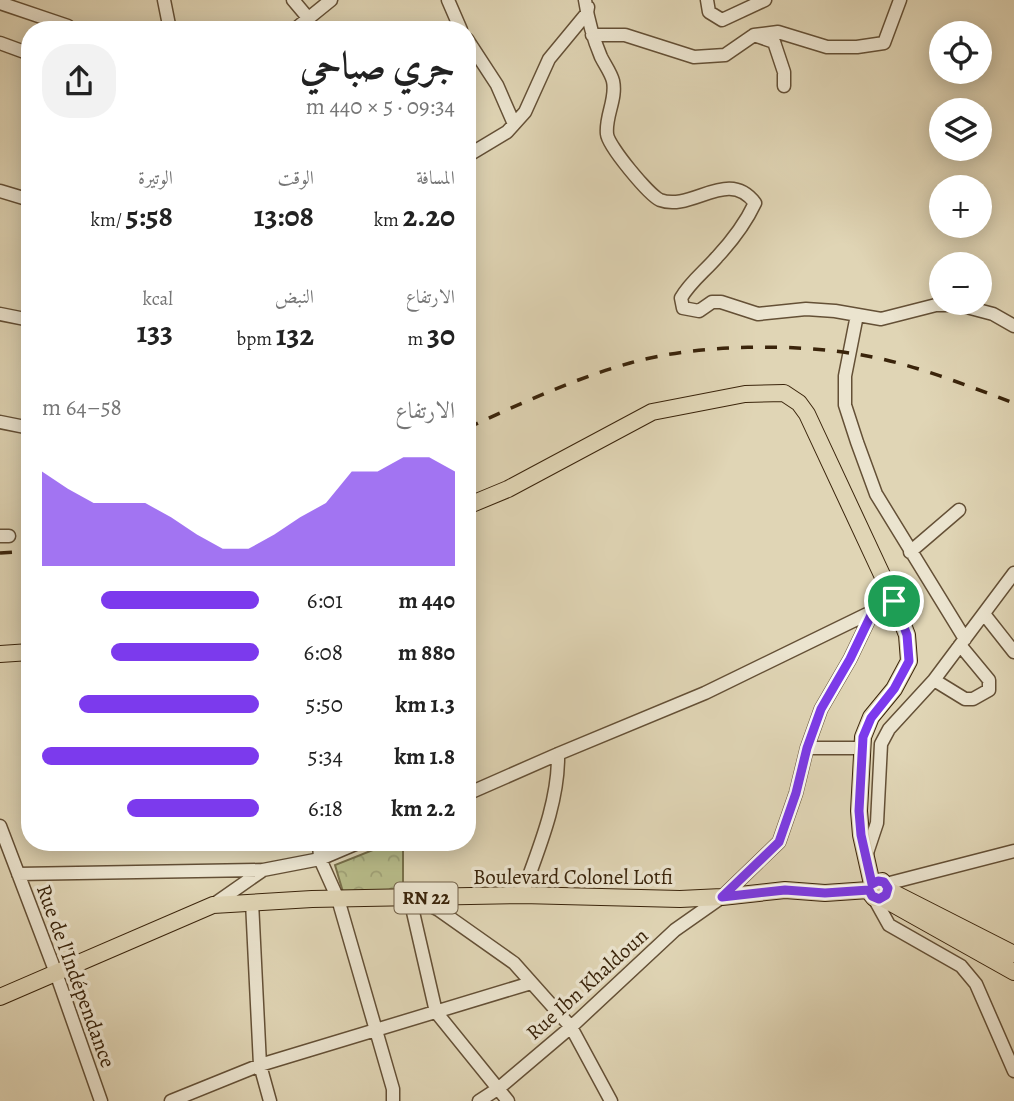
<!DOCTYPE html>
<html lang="ar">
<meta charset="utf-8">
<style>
body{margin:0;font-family:Alegreya,Amiri,serif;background:#f2f2f2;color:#222;direction:rtl;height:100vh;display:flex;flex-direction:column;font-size:26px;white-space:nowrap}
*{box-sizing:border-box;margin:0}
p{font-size:23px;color:#767676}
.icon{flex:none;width:38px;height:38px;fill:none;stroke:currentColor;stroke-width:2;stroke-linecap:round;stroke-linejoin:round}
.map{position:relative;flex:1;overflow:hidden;direction:ltr}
.sheet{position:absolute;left:21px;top:21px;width:455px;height:830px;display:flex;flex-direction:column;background:#fff;border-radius:28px;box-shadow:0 4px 18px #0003;direction:rtl}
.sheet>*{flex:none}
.fabs{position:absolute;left:929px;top:21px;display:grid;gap:14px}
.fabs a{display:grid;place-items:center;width:63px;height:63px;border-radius:50%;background:#fff;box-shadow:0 4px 18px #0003;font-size:35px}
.pin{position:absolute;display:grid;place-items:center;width:60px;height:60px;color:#fff;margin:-30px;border:4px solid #fff;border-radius:50%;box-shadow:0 2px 7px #0007}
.round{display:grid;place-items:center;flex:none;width:74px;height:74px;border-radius:28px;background:#f2f2f2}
.headline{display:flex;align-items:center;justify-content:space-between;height:119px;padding:0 21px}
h1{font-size:38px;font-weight:700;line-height:52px}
.metrics{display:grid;grid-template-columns:repeat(3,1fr);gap:10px;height:119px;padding:7px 21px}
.metrics div{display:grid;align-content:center}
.metrics b{font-size:30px;font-weight:700}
.metrics small{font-size:19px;font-weight:400}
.metrics p{font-size:19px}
.chart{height:196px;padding:14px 21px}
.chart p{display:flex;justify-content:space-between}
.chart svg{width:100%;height:126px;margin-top:7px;fill:#7c3aed;opacity:.7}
ul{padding:0 21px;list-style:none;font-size:23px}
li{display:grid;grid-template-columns:112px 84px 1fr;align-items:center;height:52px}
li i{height:18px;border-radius:9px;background:#7c3aed}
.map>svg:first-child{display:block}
.forest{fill:url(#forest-crowns);stroke:#79704a;stroke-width:2}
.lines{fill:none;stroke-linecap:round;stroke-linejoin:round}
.minor-casing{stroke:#645036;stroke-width:15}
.major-casing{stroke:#3a240b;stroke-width:18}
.minor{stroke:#ebe4cf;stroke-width:12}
.major{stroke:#e0d5b5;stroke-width:16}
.rail{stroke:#3a240b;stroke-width:3.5;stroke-dasharray:12 12;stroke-linecap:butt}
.route-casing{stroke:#fff;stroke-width:14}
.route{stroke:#7c3aed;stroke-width:9}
.labels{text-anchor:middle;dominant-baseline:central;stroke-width:7;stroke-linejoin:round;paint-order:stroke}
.shield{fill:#ebe4cf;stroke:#6f5e46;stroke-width:2}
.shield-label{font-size:19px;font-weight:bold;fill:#3a240b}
.street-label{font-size:21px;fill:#3a240b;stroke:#ebe4cf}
</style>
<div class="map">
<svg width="1014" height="1101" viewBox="0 0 1014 1101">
<defs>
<pattern id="forest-crowns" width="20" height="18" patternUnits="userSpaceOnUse" patternTransform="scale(1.75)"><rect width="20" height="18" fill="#b8bc8a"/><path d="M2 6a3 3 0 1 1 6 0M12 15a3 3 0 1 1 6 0" fill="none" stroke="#9fa176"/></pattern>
</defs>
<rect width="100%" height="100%" fill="#e0d5b5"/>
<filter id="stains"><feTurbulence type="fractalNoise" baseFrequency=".00286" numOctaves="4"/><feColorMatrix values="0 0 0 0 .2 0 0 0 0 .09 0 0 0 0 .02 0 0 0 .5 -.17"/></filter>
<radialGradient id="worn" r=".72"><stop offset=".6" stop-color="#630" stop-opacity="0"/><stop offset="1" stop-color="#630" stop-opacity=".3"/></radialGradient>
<path class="forest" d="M393,842H403V891L343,892L335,865Z"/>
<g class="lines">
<defs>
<path id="minor" d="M164,0L170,30
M293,0L309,19
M448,0L461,30
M585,0C588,20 593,38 601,57C605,65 611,73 613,81C617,99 605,116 607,134C608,146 649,195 660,200C692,212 728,167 755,203C746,222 731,242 717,257C705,271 690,282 681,298L683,308L699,311L712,302H721L758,314L806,309L835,311L881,319L936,305H959L993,314L1014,326
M707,0L709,12L722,20L765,0
M0,3L68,26
M294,30L331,0
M592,35H625L694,57L725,55L754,35
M467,39L497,85L514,124
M0,43L30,54
M784,86V72L774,42L754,35L778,32L827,47H857L884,43L900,0
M467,156L507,132L525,112L549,59L587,13L588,7
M0,191L30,200
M0,314L30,320
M857,315L845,376V405L857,442L876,494L965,639
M0,422L30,428
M0,536H9
M910,552L959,510
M984,614L1014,652
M934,680L965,699H973L989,690V680L960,645
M807,748H862
M467,794L558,754L705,693L894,601
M0,826L56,973L101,1101
M319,842L320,859L338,899L393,1089V1101
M866,856L877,823L881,744L889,729L934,680L1014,573
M18,874L263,870
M886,884L1014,851
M522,895C538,850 559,802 558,754
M416,898L439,910L514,963L571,1027L611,1101
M874,898L889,925L961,966L976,984L1014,1071
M410,899L436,1012L508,1101
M252,902L260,1065L270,1101
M213,905L263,870L320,859L360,842
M171,1101L260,1065L531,983
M479,1101L499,1088L571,1027L675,930L722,897L779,842L796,793L807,748L821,709L850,659L873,611"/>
<path id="major" d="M467,506L508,489L652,412L745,394L784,393L799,403L807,414L890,592L907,635L909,661L894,689L871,717L863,737L859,811L861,835L872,884L870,893L874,898H882L1014,972
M0,654L30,652
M872,884L882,881L888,890L1014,954
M0,997L213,905L312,899L522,895L680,899L722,897L785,890L825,893L869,890"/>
</defs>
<use href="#minor" class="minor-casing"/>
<use href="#major" class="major-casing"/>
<use href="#minor" class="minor"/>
<use href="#major" class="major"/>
<path class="rail" d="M467,428C520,404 573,379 630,363C696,344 794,343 862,355C914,364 965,385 1014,403
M0,553L30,551"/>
</g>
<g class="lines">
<defs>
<path id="route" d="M894,601L907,635L909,661L894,689L871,718L863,737L859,811L861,835L872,884L878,881L884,882L888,888L886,895L879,899L872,896L869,890L825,893L785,890L722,897L779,842L796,793L807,748L821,709L850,659L873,611Z"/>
</defs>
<use href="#route" class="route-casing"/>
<use href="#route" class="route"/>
</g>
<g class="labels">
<rect class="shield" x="394.5" y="882.5" width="63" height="31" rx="5"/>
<g class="shield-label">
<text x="426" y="898">RN 22</text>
</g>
<g class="street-label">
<text x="573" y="877">Boulevard Colonel Lotfi</text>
<text transform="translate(76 976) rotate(70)">Rue de l'Indépendance</text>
<text transform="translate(587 984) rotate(-42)">Rue Ibn Khaldoun</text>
</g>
</g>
<rect width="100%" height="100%" filter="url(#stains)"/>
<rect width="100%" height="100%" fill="url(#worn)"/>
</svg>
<div class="fabs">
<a><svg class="icon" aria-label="locate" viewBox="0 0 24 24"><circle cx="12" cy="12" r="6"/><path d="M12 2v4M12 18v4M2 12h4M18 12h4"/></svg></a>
<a><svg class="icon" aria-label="layers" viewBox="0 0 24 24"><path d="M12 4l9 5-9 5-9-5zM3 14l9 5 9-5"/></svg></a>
<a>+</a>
<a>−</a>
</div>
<div class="pin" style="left:894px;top:601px;background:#1e9e55"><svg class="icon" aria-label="arrive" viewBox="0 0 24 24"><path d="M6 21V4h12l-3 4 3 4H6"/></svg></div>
<section class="sheet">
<div class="headline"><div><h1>جري صباحي</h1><p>09:34 · 5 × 440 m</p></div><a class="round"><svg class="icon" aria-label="share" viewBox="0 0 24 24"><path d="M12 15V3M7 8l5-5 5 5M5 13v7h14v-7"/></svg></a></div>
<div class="metrics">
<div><p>المسافة</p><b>2.20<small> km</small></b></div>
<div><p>الوقت</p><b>13:08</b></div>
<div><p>الوتيرة</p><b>5:58<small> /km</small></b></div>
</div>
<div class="metrics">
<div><p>الارتفاع</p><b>30<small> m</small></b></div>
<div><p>النبض</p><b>132<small> bpm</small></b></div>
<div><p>kcal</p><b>133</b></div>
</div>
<div class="chart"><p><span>الارتفاع</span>58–64 m</p>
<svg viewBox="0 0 160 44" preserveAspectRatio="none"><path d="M0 44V11L10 17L20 22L30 22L40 22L50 27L60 33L70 38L80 38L90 33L100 27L110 22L120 11L130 11L140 6L150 6L160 11V44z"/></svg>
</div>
<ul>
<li><b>440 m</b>6:01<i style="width:73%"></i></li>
<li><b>880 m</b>6:08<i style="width:68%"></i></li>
<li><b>1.3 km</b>5:50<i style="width:83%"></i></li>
<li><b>1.8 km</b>5:34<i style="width:100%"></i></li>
<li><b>2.2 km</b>6:18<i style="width:61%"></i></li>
</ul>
</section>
</div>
